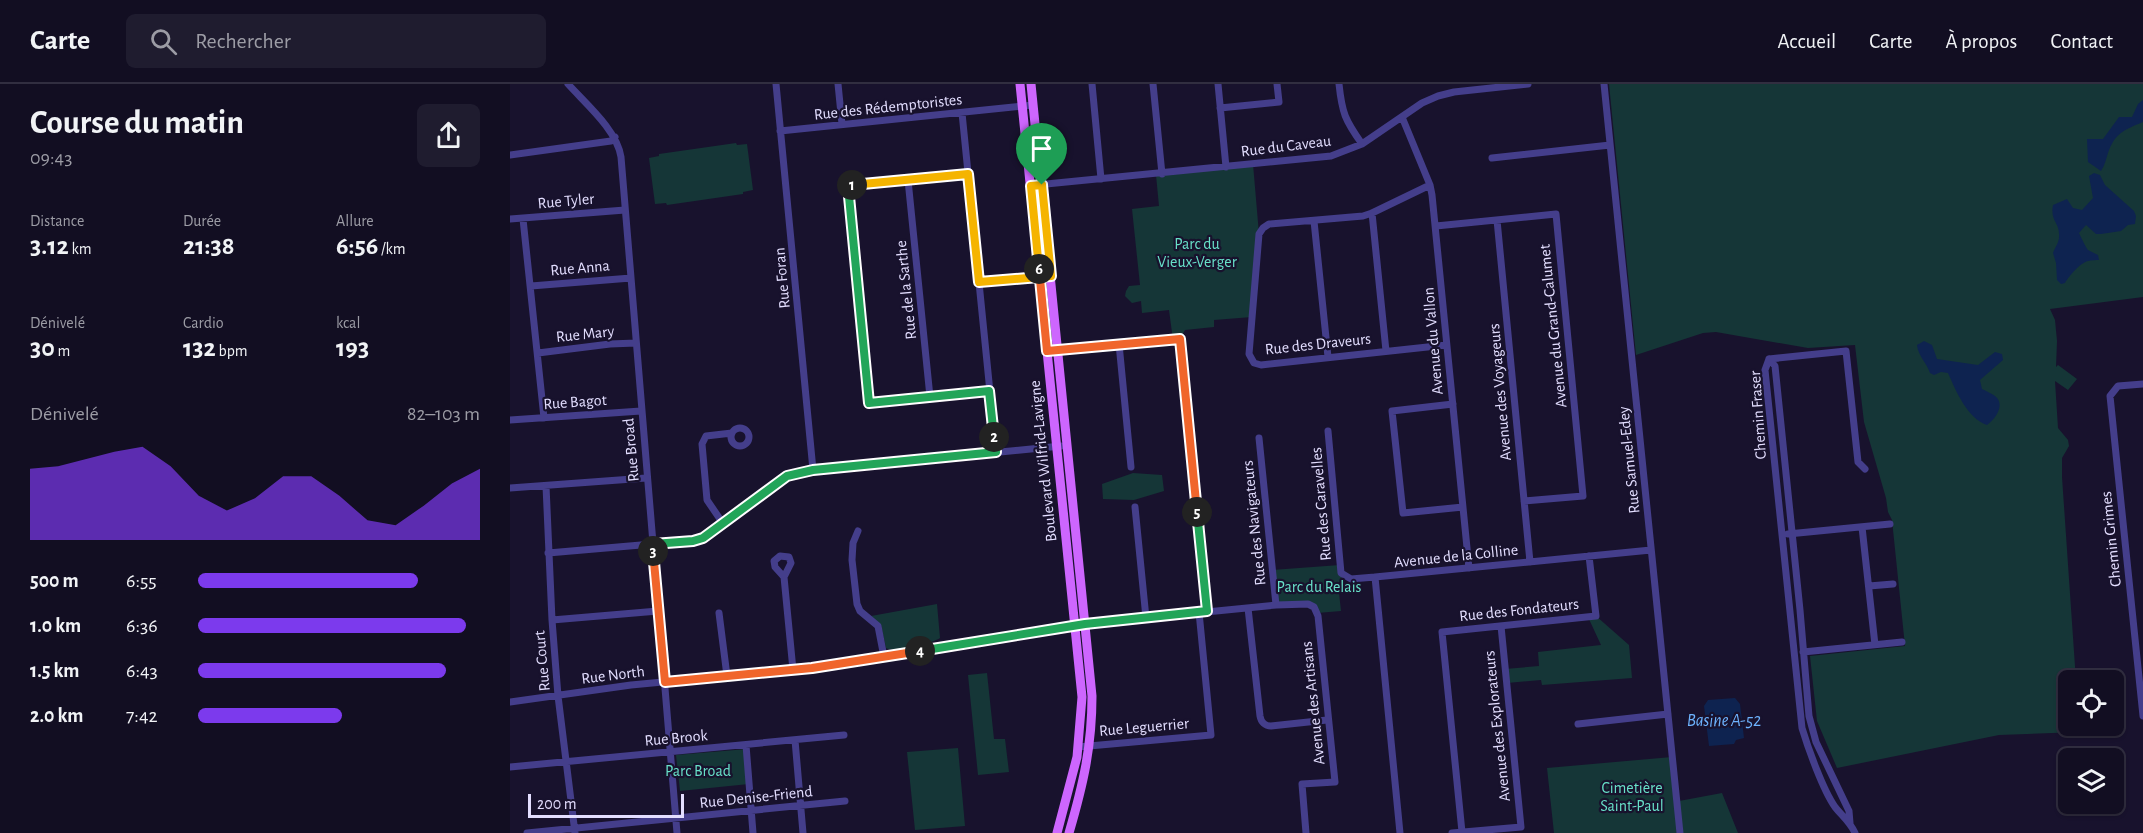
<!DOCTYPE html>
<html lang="fr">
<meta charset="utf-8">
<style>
body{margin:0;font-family:"Alegreya Sans",sans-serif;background:#1f1c2f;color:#f1f3f6;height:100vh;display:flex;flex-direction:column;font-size:22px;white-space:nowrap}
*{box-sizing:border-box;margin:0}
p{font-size:20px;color:#9c9ca5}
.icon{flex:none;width:33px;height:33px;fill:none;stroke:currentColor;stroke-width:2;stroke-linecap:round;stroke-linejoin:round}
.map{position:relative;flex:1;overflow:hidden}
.drawer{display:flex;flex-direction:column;background:#120e22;width:510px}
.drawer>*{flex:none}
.controls{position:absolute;left:1548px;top:586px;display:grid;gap:12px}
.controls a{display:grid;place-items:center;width:66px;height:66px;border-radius:9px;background:#120e22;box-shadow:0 2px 4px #0004,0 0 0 2px #312e40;font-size:30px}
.scale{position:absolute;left:18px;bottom:15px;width:156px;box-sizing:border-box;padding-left:6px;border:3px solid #e3deff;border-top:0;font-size:16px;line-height:21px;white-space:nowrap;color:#e3deff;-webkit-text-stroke:4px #18122d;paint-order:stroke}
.pin{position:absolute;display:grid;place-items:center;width:51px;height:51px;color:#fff;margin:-62px -26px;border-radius:50% 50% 50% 0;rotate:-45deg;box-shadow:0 0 6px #0007}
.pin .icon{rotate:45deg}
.km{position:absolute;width:30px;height:30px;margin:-15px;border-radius:50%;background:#222;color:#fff;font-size:16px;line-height:30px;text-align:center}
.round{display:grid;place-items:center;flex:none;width:63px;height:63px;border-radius:9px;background:#1f1c2f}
.overview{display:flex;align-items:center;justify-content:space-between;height:102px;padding:0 30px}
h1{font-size:33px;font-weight:600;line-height:45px}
.figures{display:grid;grid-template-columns:repeat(3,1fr);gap:9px;height:102px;padding:6px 30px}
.figures div{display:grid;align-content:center}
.figures b{font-size:26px;font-weight:600}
.figures small{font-size:16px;font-weight:400}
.figures p{font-size:16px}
.chart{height:168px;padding:12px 30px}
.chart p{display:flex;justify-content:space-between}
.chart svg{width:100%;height:108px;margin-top:6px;fill:#7c3aed;opacity:.7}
ul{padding:0 30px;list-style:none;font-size:20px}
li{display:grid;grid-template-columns:96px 72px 1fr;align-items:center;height:45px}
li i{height:15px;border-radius:8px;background:#7c3aed}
header{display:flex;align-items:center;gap:36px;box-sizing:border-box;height:84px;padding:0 30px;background:#120e22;border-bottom:2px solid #312e40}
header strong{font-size:28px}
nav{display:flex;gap:33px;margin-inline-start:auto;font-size:21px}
.search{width:420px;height:54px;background:#1f1c2f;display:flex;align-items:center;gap:15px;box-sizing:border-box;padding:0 21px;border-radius:9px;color:#9c9ca5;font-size:22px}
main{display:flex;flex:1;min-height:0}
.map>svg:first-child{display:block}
.green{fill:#153637}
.water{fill:#0e2350}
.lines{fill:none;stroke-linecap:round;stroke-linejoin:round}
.minor{stroke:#443e8b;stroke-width:7}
.major{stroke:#cd66fe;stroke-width:9}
.split-1-casing{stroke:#fff;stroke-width:12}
.split-2-casing{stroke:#fff;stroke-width:12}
.split-3-casing{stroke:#fff;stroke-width:12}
.split-4-casing{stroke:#fff;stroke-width:12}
.split-5-casing{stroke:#fff;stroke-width:12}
.split-6-casing{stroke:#fff;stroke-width:12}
.split-7-casing{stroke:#fff;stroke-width:12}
.split-1{stroke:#f5b400;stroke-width:8}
.split-2{stroke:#22a559;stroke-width:8}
.split-3{stroke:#22a559;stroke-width:8}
.split-4{stroke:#f0652b;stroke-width:8}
.split-5{stroke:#22a559;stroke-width:8}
.split-6{stroke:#f0652b;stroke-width:8}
.split-7{stroke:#f5b400;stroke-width:8}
.labels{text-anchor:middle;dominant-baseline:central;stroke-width:4.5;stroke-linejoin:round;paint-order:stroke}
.street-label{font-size:16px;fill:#e3deff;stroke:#18122d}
.park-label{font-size:16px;fill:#68e1c9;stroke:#18122d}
.water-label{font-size:18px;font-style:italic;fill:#6db3fe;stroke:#18122d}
</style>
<header>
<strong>Carte</strong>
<div class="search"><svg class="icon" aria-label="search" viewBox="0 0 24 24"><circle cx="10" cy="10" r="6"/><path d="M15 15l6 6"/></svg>Rechercher</div>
<nav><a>Accueil</a><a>Carte</a><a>À propos</a><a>Contact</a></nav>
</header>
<main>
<section class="drawer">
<div class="overview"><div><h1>Course du matin</h1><p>09:43</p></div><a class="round"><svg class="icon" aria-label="share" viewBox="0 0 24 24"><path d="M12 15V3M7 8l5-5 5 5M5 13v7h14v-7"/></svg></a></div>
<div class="figures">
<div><p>Distance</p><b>3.12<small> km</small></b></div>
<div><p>Durée</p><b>21:38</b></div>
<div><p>Allure</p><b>6:56<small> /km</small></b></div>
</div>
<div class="figures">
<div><p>Dénivelé</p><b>30<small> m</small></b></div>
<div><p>Cardio</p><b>132<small> bpm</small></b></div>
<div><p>kcal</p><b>193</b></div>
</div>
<div class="chart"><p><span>Dénivelé</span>82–103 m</p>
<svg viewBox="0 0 160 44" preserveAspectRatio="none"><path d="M0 44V15L10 14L20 11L30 8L40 6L50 14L60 26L70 32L80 27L90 18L100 18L110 26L120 36L130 38L140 30L150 21L160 15V44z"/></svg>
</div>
<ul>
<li><b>500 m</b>6:55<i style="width:78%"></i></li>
<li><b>1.0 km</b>6:36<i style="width:95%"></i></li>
<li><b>1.5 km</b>6:43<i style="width:88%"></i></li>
<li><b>2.0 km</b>7:42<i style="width:51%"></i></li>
</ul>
</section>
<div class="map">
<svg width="1633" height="749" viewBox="0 0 1633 749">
<rect width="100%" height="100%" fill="#18122d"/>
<path class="green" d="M1099,0H1633V213L1540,225L1545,236L1547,257L1546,283L1548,281L1567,295L1558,306L1545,297L1548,344L1558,356L1559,362L1552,374V393L1566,597H1558V642H1569V648L1489,651L1327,684L1307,637L1300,572L1395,562L1382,436L1378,428L1376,414L1354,338L1345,261L1298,264L1206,248L1193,249L1126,271Z
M226,59L227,61L237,60L243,106L233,108V110L157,121L156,119L145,120L139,74L149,72V70Z
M743,80L749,150L742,233L704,236V243L675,246L670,255L663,256L659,226L632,229L631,217L622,219L615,212L616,207L619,202L630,201L622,125L649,122L646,91Z
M623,389L652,391L654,407L624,416L593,415L592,400Z
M830,481L833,492L828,500L831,527L807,529L804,523L766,521L762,486Z
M427,520L430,554C421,560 385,569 376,564L371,541L361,532Z
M1086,532L1119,561L1122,594L1032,601L1031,596L997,599L995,585L1029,582L1028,568L1091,561L1078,533Z
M477,589L484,655H495L499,688L468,691L458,591Z
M448,664L455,742L405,746L397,668Z
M237,665L239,700L170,707L166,671Z
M1162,673L1170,749H1044L1037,684Z
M1212,709L1228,749H1173L1169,717Z"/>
<path class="water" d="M1633,16V38C1614,46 1605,49 1598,69C1596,75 1595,81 1591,87L1578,78L1577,55H1593L1609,33H1622L1628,20Z
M1584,89L1590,91L1595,101L1624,127L1626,132L1625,140L1618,141L1611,147L1591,150H1586L1576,141L1569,149C1570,151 1576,164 1578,166L1588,171L1589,176C1586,176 1582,176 1578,177C1570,179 1559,192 1555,199L1551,200L1547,196L1546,179L1543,169C1545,163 1550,158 1549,150C1549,138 1540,137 1543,121L1557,115L1563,124L1572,126L1583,114L1579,92Z
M1414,257L1422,261L1427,275L1468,281L1485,268L1492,270L1493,276L1470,296L1472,305C1476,307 1481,309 1485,312C1496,321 1485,335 1477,341C1457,334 1446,307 1438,289L1431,288L1424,291L1420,289C1417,279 1408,272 1407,261Z
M1225,614L1230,620L1234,654L1226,656L1224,660L1199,662L1194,622L1198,616Z"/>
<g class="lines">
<path class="minor" d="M58,0C76,20 107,46 111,73L167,749
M266,0L303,386
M328,0L332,40
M582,0L591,95
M643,0L652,90
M708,0L716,83
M829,0C832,29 835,36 852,60
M1094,0L1170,749
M710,24L769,18L767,0
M452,29L486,368
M892,33L920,101L922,111L959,484
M270,47L523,21
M0,71L101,57L105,53
M982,74L1100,61
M458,90L338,102L359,319L479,307
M398,96L420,313
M526,101L821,72L852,60L912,19L928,12L944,8L1018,0
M920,101L862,129L853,132L759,140L753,144L749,150L739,270L744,279L751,281L936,261
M862,129L876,267
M0,135L115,126
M13,135L34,334
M987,136L1020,478
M804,137L818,273
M926,142L1046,130L1073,412L1014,417
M469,198L541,192
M21,202L121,194
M609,260L621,383
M536,267L670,255L697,527
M28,269L100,260L126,259
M1259,275L1255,286L1292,644C1298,664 1313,706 1325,723C1332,732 1340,738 1345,749
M1259,275L1265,282L1290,526L1299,632L1306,658L1339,727L1340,739
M1259,275L1336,267L1348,378L1355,385
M1633,300L1608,302L1600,312L1633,632
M943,320L882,327L893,429L953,423
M0,336L131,327
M221 353a9 9 0 1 1 18 0a9 9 0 1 1-18 0Z
M818,347L831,489L841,495L865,493
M749,354L766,521
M36,402L42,536L48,612L65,749
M0,404L136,394
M625,423L636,534
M212,438L197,416L192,360L196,352L222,349
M1352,443L1365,561
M348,447L343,459L342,476L347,520L350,527L368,542L374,573
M1278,450L1380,440
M38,469L189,456L270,396L289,388L551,362
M274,493L265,483L264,477L270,472L279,473L281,479L274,493L283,586
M1359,502L1383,500
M738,524L750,632C751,638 755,642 761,642L817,636
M209,529L217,592
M42,536L148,527
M1293,568L1392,558
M0,618L121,601L302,584L575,540L766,521L798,520L804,523L808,532L825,698L792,700L796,749
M1068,640L1158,630
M285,656L293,749
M236,661L243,749
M568,663L701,651L689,528
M0,683L334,651
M952,748L932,548L1086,532L1079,472
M17,749L335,717
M890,749L865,493L1141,466
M942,749L1011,743L991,542"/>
<path class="major" d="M510,0L572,613L567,673L547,749
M521,0L582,612C582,663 573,701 559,749"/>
</g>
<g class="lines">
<defs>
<path id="split-1" d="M342,101L458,90L469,198L541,192L532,101"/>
<path id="split-2" d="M342,101L338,102L359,319L479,307L484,353"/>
<path id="split-3" d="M143,467V460L183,457L193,454L277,392L303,386L486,368L484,353"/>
<path id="split-4" d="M143,467L155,598L302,584L410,567"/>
<path id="split-5" d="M410,567L575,540L697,527L687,428"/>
<path id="split-6" d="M529,185L537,267L670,255L687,428"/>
<path id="split-7" d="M529,185L521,102L532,101"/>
</defs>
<use href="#split-1" class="split-1-casing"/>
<use href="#split-2" class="split-2-casing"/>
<use href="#split-3" class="split-3-casing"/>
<use href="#split-4" class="split-4-casing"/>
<use href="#split-5" class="split-5-casing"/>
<use href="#split-6" class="split-6-casing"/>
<use href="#split-7" class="split-7-casing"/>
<use href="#split-1" class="split-1"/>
<use href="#split-2" class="split-2"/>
<use href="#split-3" class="split-3"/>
<use href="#split-4" class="split-4"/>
<use href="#split-5" class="split-5"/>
<use href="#split-6" class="split-6"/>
<use href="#split-7" class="split-7"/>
</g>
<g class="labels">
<g class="street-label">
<text transform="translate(378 23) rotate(-6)">Rue des Rédemptoristes</text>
<text transform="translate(776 62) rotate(-7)">Rue du Caveau</text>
<text transform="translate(56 117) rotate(-5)">Rue Tyler</text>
<text transform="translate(70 184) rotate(-5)">Rue Anna</text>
<text transform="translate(272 194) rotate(-95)">Rue Foran</text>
<text transform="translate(396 206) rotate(-96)">Rue de la Sarthe</text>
<text transform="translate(1043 242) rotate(-96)">Avenue du Grand-Calumet</text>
<text transform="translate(75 250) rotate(-6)">Rue Mary</text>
<text transform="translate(923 257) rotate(-95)">Avenue du Vallon</text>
<text transform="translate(808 260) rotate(-6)">Rue des Draveurs</text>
<text transform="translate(990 308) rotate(-95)">Avenue des Voyageurs</text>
<text transform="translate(65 318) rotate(-4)">Rue Bagot</text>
<text transform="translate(1248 331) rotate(-94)">Chemin Fraser</text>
<text transform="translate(121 366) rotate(-95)">Rue Broad</text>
<text transform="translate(1119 376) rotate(-96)">Rue Samuel-Edey</text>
<text transform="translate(533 377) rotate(-96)">Boulevard Wilfrid-Lavigne</text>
<text transform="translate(811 420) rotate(-95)">Rue des Caravelles</text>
<text transform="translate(744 439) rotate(-96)">Rue des Navigateurs</text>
<text transform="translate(1601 455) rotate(-96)">Chemin Grimes</text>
<text transform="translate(946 472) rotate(-6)">Avenue de la Colline</text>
<text transform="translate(1009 526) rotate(-6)">Rue des Fondateurs</text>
<text transform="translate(32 577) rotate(-95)">Rue Court</text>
<text transform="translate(103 591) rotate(-7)">Rue North</text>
<text transform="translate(803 619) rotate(-96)">Avenue des Artisans</text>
<text transform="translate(987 642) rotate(-96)">Avenue des Explorateurs</text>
<text transform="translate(634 643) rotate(-5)">Rue Leguerrier</text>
<text transform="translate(166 654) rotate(-5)">Rue Brook</text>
<text transform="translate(246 713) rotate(-6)">Rue Denise-Friend</text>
</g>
<g class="park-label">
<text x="687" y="160">Parc du<tspan x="687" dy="18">Vieux-Verger</tspan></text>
<text x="809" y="503">Parc du Relais</text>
<text x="188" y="687">Parc Broad</text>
<text x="1122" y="704">Cimetière<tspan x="1122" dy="18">Saint-Paul</tspan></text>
</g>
<g class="water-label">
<text x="1214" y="637">Basine A-52</text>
</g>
</g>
</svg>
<div class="controls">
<a><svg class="icon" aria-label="locate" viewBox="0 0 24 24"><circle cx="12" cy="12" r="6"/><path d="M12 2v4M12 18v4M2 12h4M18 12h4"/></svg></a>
<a><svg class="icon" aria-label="layers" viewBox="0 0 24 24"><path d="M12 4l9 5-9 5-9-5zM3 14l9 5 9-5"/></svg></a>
</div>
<div class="scale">200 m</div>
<div class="pin" style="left:532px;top:101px;background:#1e9e55"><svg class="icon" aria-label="arrive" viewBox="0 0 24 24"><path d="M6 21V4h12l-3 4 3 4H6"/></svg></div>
<b class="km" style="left:342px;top:101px">1</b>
<b class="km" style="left:484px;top:353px">2</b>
<b class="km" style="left:143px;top:467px">3</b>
<b class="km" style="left:410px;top:567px">4</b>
<b class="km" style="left:687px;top:428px">5</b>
<b class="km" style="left:529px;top:185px">6</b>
</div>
</main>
